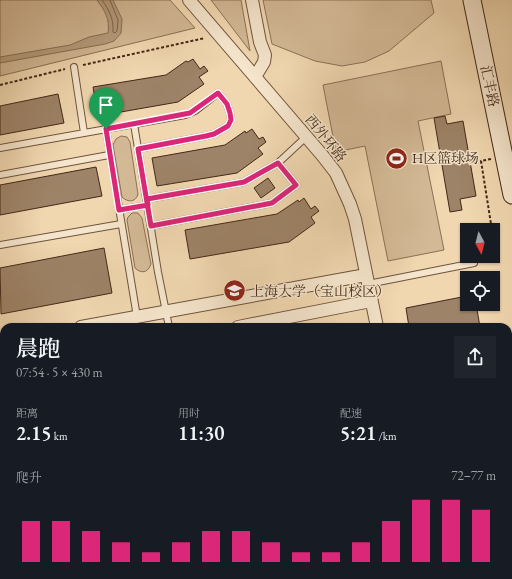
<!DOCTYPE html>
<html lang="zh">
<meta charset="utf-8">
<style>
body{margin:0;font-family:"EB Garamond","Noto Serif SC",serif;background:#20242c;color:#f1f3f6;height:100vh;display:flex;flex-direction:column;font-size:15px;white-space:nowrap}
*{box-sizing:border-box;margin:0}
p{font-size:13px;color:#9ea1a6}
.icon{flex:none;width:22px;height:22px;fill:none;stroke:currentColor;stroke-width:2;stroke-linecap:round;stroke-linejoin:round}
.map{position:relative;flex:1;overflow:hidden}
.drawer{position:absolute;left:0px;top:323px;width:512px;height:256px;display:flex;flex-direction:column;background:#171b24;border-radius:12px 12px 0 0;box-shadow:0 1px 3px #0004}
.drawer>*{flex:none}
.needle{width:26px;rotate:173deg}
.controls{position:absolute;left:460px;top:223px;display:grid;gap:8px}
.controls a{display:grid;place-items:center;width:40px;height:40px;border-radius:0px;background:#171b24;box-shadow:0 1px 3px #0004;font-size:20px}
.pin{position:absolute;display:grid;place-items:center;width:34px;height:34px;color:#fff;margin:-41px -17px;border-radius:50% 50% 50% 0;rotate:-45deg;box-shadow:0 0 4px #0007}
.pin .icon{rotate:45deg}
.round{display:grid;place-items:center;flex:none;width:42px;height:42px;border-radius:0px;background:#20242c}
.summary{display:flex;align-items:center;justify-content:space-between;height:68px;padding:0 16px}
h1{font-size:22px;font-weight:600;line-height:30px}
.figures{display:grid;grid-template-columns:repeat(3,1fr);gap:6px;height:68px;padding:4px 16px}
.figures div{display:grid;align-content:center}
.figures b{font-size:20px;font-weight:600}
.figures small{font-size:11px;font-weight:400}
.figures p{font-size:11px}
.chart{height:112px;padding:8px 16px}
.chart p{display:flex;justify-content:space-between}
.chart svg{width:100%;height:72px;margin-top:4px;stroke:#db2777;stroke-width:6}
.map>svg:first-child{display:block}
.green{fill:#d3b996;stroke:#8b7056}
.water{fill:#b59c7c;stroke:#876e54}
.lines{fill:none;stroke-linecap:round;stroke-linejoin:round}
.shore{stroke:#7c624a;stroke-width:1}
.building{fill:#9d8367;stroke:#432817}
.lane-casing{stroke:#6e543d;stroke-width:8}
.street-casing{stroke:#6e543d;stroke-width:14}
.secondary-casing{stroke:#432817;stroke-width:19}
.path{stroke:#432817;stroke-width:2;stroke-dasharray:3 2;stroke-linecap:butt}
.lane{stroke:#f5e5cc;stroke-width:6}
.street{stroke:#f5e5cc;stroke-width:12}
.secondary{stroke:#f5e5cc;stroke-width:17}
.route-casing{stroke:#fff;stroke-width:8}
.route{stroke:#db2777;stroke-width:5}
.labels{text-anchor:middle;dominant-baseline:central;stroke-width:3;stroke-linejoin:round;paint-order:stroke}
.street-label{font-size:14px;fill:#432817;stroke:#f5e5cc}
.poi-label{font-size:14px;fill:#432817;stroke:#f5e5cc;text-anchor:start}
</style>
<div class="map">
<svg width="512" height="579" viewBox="0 0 512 579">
<rect width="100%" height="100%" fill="#f0d7b0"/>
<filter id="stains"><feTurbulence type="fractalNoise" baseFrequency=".005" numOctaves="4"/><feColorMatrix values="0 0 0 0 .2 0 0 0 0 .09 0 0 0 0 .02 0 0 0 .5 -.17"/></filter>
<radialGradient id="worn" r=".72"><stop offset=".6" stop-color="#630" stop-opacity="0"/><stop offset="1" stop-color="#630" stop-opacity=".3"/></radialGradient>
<path class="green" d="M0,0H170L195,28L0,76Z
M211,0H241L250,51Z
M263,0H431L434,13L389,51L365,62L342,66L315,61L272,44Z
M441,61L451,114L418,121L444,250L388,261L365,146L336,152L323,85Z
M121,136L127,137L130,142L138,194C136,202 128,203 122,197L113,145L116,139Z
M132,213H138L142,218L151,264C148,273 141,274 135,268L127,220L128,217Z
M512,473V579H476L475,575H508V474Z"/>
<path class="water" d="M97,0H113L122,19L121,33L114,41L105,44L0,63V57L70,45L89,37L108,33C110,19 105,11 97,0Z"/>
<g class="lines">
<path class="shore" d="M102,0C109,10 114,19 113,32L115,33L117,31L118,20L110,0"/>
</g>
<path class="building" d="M193,59L200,69L204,66L208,71L199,77L204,84L178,102L98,116L93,87L166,75L186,61L188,62Z
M58,94L64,123L0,135V106Z
M445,116L447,124L463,121L476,196L460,199L462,210L450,212L434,118Z
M252,129L259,139L263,137L266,142L258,148L263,154L237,173L157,186L152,158L225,145L245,131L246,133Z
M96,167L102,196L0,215V185Z
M268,178L275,188L261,198L254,188Z
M304,198L311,209L315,206L319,211L311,217L315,223L289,242L190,259L185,230L277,214L298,200L299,202Z
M104,248L112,293L1,314L0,268Z
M467,296V304H476L480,327H409L406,308Z
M340,575H401V579H335V576Z"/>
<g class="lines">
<defs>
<path id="lane" d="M74,67L84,133
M134,124L158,272L169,327
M106,129L137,317
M0,148L185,115L195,111L218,93L227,104L230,113L231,120L228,126L214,134L206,136L138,149
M278,163L306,137
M0,175L109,155
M147,199L244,182L278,163L296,185L272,203L151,226
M119,210L148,205
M0,245L121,224
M368,284L474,263
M223,575V579
M4,578L27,577L39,575"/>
<path id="street" d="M189,0L322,155L336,173L350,204L355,219L377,327
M252,0L260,42L265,55L264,62L255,77
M81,327L366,275
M238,327L371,301
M0,342L4,341
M0,355L4,372
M432,575L433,579
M4,579L5,575"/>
<path id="secondary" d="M472,0L512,195"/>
</defs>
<use href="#lane" class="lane-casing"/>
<use href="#street" class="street-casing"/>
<use href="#secondary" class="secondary-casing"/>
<path class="path" d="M83,65L205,38
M0,85L65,69
M491,159L481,161L492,230
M482,261L496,258L493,238"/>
<use href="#lane" class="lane"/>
<use href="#street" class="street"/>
<use href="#secondary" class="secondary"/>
</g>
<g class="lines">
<defs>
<path id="route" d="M106,129L119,210L148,205L147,199L244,182L278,163L296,185L272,203L151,226L138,149L206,136L214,134L228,126L231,120L230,113L227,104L218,93L190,113L106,129"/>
</defs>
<use href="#route" class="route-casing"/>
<use href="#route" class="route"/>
</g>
<defs>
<symbol id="stadium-disc" viewBox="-11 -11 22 22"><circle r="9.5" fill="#8f2418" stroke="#f5e5cc"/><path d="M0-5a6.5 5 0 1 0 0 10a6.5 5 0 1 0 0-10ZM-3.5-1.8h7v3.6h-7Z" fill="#fff"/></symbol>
<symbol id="university-disc" viewBox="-11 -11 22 22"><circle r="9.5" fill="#8f2418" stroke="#f5e5cc"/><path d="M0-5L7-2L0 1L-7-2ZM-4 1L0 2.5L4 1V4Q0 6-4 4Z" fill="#fff"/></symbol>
</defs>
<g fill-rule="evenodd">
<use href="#stadium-disc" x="384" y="146" width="25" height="25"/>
<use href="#university-disc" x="222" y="278" width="25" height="25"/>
</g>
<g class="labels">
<g class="street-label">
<text transform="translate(490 86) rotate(78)">汇丰路</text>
<text transform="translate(326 138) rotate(51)">西外环路</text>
</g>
<g class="poi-label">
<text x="412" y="158">H区篮球场</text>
<text x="250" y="291">上海大学（宝山校区）</text>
</g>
</g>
<rect width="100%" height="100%" filter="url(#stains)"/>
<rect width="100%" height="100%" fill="url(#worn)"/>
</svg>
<div class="controls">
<a><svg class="needle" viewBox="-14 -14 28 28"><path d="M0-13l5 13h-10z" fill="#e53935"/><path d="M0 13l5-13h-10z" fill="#9ea1a6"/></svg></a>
<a><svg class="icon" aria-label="locate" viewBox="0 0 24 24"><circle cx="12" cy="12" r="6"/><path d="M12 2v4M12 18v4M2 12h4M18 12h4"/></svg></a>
</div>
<div class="pin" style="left:106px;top:129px;background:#1e9e55"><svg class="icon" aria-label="arrive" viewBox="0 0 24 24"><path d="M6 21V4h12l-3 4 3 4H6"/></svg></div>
<section class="drawer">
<div class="summary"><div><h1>晨跑</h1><p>07:54 · 5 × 430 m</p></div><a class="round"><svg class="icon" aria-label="share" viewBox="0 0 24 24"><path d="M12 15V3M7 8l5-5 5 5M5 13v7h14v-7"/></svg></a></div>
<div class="figures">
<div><p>距离</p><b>2.15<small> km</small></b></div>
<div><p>用时</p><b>11:30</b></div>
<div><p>配速</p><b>5:21<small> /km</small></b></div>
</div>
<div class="chart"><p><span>爬升</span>72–77 m</p>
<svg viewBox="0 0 160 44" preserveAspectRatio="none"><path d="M5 44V19M15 44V19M25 44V25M35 44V32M45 44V38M55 44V32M65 44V25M75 44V25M85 44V32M95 44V38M105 44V38M115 44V32M125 44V19M135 44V6M145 44V6M155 44V12"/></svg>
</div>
</section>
</div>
